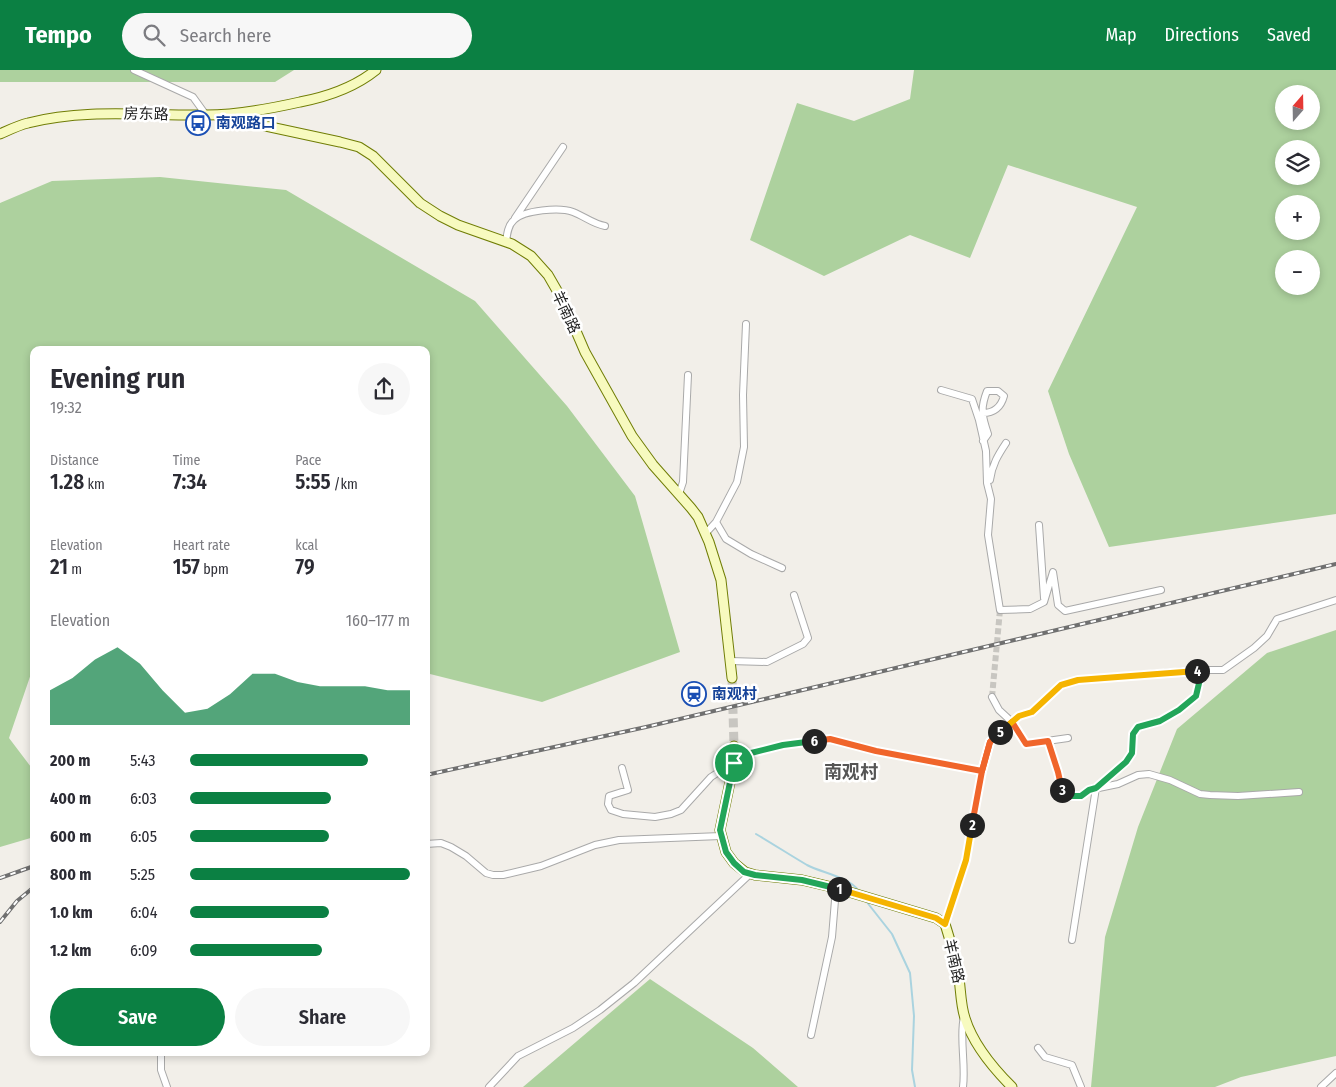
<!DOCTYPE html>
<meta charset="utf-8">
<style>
body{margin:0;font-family:"Fira Sans Condensed","Noto Sans SC",sans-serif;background:#f7f7f7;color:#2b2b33;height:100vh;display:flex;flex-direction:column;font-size:19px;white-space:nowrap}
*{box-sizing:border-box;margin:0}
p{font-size:16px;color:#7c7c81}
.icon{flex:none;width:28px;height:28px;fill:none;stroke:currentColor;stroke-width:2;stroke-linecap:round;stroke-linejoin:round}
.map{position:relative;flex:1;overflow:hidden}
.details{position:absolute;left:30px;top:276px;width:400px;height:710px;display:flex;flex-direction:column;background:#fff;border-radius:10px;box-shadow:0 2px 8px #0003}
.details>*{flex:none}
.needle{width:32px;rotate:20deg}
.controls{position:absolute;left:1275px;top:15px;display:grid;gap:10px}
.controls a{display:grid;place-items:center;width:45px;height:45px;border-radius:50%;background:#fff;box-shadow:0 2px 8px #0003;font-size:25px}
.pin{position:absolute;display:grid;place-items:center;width:42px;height:42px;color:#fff;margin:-21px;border:2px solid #fff;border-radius:50%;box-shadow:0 1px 5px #0007}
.km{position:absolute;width:25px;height:25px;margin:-12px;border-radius:50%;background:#222;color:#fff;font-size:14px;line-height:25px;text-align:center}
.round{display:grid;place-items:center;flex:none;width:52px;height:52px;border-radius:26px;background:#f7f7f7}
.summary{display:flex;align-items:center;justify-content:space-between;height:85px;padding:0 20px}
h1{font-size:28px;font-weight:600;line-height:38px}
.figures{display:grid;grid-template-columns:repeat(3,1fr);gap:8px;height:85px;padding:5px 20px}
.figures div{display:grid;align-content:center}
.figures b{font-size:21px;font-weight:600}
.figures small{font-size:14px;font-weight:400}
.figures p{font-size:14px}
.chart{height:140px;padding:10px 20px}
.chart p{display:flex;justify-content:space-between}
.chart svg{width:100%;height:90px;margin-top:5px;fill:#0b8043;opacity:.7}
.cta{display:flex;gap:10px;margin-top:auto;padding:10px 20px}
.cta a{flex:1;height:58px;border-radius:30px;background:#0b8043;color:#fff;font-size:20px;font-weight:600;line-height:58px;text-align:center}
.cta a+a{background:#f7f7f7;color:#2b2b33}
ul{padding:0 20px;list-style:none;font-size:16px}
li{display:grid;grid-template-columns:80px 60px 1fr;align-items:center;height:38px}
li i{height:12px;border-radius:6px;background:#0b8043}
header{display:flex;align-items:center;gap:30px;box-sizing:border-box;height:70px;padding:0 25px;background:#0b8043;color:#fff}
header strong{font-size:24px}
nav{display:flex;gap:28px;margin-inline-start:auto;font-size:18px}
.search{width:350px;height:45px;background:#f7f7f7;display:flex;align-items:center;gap:12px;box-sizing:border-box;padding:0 18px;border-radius:28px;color:#7c7c81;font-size:19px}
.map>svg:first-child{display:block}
.forest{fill:#add19e;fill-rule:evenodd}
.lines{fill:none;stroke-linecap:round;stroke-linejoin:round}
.stream{stroke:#aad3df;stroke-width:2}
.street-tunnel{stroke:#c8c6c1;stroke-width:6;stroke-dasharray:6 3;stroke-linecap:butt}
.secondary-tunnel{stroke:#c8c6c1;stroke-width:9;stroke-dasharray:9 4.5;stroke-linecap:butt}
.street-casing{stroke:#a9a9a9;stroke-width:8}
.secondary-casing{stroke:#707d05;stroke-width:11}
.street{stroke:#fff;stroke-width:6}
.secondary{stroke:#f7fabf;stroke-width:9}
.rail-casing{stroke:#707070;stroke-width:4}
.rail{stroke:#fff;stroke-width:2;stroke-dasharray:5.5;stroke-linecap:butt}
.split-1-casing{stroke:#fff;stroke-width:10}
.split-2-casing{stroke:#fff;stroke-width:10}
.split-3-casing{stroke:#fff;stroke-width:10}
.split-4-casing{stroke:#fff;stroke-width:10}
.split-5-casing{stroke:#fff;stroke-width:10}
.split-6-casing{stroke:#fff;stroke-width:10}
.split-7-casing{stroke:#fff;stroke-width:10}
.split-1{stroke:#22a559;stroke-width:6}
.split-2{stroke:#f5b400;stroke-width:6}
.split-3{stroke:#f0652b;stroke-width:6}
.split-4{stroke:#22a559;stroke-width:6}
.split-5{stroke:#f5b400;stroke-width:6}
.split-6{stroke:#f0652b;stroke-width:6}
.split-7{stroke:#22a559;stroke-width:6}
.labels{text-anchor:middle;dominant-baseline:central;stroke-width:5;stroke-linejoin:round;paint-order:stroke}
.street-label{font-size:15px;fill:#222;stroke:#fff}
.transit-label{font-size:15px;font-weight:bold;fill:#164399;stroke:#fff;text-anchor:start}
.quarter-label{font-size:18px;font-weight:bold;fill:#555;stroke:#fff}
</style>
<header>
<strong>Tempo</strong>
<div class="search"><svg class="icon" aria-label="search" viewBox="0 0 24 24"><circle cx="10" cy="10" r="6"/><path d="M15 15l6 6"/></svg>Search here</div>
<nav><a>Map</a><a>Directions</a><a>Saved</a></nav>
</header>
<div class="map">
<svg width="1336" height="1017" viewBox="0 0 1336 1017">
<rect width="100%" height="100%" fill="#f2efe9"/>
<path class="forest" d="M0,0H294L275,12H0Z
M914,0H1336V444L1109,477L1069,384L1048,321L1137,137L1008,95L970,188L910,165L824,206L750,170L797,33L854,51L910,29ZM1284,24H1311V51H1284ZM1284,79H1311V106H1284ZM1284,134H1311V161H1284ZM1284,189H1311V216H1284Z
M160,107L286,120L475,231L567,336L635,426L680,582L542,632L426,603V280H34V595L9,668L34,701V767L0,777V133L52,111Z
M1336,560V986L1241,1007L1215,1017H1091L1105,867L1138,757L1177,659L1267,583Z
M650,909L753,978L798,1017H523Z"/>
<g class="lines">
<path class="stream" d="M756,764C773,774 790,785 807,795C822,803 849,807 859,821
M866,831L892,864L910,903L914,946L912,1000L915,1017"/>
<path class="street-tunnel" d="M992,627L1000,540"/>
<path class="secondary-tunnel" d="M732,608L734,676"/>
<defs>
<path id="street" d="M134,0L193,27L206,45
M515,148L563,77
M506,172C507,164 508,155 514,150C524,140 560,137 573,142C584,146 593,154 605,156
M941,320L972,329L979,350L986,381L987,413L991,429L988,465L1000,540L1030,539L1044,532L1053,502L1058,535L1065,541L1161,520
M983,343C994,343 1001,337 1004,326L998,321H987C980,339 982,346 988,364L983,371
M990,410C992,395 998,385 1006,373
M679,424L683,412L688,305
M716,452L726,469L751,484L782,498
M1039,455L1044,528
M705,464L716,452L737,412L744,377L743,325L746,254
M730,591L767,592L803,574L808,568L794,525
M992,627L999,640L1012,652L1026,674L1068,668
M1048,671L1058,702L1062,723L1066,726H1081L1089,720L1118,714L1138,705L1149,704L1170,710L1200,724L1210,725L1238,726L1299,722
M622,698L628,720L609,726L608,734L611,740L623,744L655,747L671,744L681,740L711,707L747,684L783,675L830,669L876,681L982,701L990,672L1012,652L1019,646L1032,642L1061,615L1078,610L1200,600
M426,774L441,773L451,777L466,786L486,803L493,805H503L541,796L595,775L619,770L721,766
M945,854L966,790L982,701
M1072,870L1096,718L1126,693L1132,683L1133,664L1138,657L1160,651L1179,640L1196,626L1201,609L1200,600H1223L1254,578L1267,566L1277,549L1336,530
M811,965L832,867L836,818
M1038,978L1045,987L1072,995L1081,1017
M161,982V1000L167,1017
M489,1017L518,986L573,958L600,940L634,913L750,804
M963,1017C966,995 959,965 964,947
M1321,1017L1336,1003"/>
<path id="secondary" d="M225,45L261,55L340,72L359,77L373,86L420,133L440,146L458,155L512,174L531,186L548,205L563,231L585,282L632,366L653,395L691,438L698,447L709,472L721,510L732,608
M0,64C9,60 19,55 28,53C86,38 147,46 206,45C238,45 269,39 300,32C326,27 355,17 376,0
M734,676V693L720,760L726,782L734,793L745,802L755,805L802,810L836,818L936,848L945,854C950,870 955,886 958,902C961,917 960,933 965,948C973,974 993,998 1012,1017"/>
</defs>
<use href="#street" class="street-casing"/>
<use href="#secondary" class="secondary-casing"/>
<use href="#street" class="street"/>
<use href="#secondary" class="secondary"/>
<defs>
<path id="rail" d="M426,705L646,657L1336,494
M0,808L34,796
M0,852L17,831L34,817"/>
</defs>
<use href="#rail" class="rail-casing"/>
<use href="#rail" class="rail"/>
</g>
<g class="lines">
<defs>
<path id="split-1" d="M734,693L720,760L726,782L734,793L744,802L755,805L802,810L839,819"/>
<path id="split-2" d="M839,819L936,848L945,854L966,790L972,755"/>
<path id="split-3" d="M972,755L982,701L990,672L1012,652L1026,674L1048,671L1058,702L1062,720"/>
<path id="split-4" d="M1062,720V723L1066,726H1081L1089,720L1096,718L1126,692L1132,683L1133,664L1138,657L1160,651L1179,640L1196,626L1200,609V600L1197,601"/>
<path id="split-5" d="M1000,662L1019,646L1032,642L1061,615L1078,610L1197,601"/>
<path id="split-6" d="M814,671L830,669L876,681L982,701L990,672L1000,662"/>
<path id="split-7" d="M734,693L747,684L783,675L814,671"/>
</defs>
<use href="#split-1" class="split-1-casing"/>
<use href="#split-2" class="split-2-casing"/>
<use href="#split-3" class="split-3-casing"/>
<use href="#split-4" class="split-4-casing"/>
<use href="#split-5" class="split-5-casing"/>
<use href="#split-6" class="split-6-casing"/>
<use href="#split-7" class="split-7-casing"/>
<use href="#split-1" class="split-1"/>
<use href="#split-2" class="split-2"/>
<use href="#split-3" class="split-3"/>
<use href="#split-4" class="split-4"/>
<use href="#split-5" class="split-5"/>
<use href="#split-6" class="split-6"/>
<use href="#split-7" class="split-7"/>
</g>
<defs>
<symbol id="bus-ring" viewBox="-11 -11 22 22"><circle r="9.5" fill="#fff" stroke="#1a4fb4" stroke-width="1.5"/><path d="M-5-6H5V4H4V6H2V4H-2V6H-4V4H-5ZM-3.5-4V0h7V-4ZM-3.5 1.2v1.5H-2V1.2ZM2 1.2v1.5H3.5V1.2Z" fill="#1a4fb4"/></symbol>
<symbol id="station-ring" viewBox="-11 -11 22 22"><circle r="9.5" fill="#fff" stroke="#1a4fb4" stroke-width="1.5"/><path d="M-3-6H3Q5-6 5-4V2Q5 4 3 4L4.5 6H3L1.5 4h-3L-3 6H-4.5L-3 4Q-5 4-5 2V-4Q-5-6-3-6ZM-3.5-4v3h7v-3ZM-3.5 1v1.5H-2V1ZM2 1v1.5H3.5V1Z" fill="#1a4fb4"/></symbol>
</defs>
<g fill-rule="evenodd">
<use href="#bus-ring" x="184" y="39" width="28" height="28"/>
<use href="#station-ring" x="680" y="610" width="28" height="28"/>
</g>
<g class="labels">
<g class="street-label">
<text transform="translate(146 44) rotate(1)">房东路</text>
<text transform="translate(566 242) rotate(65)">羊南路</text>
<text transform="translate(954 891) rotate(77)">羊南路</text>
</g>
<g class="transit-label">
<text x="216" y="53">南观路口</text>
<text x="712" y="624">南观村</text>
</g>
<g class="quarter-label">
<text x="851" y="702">南观村</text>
</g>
</g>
</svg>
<div class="controls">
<a><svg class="needle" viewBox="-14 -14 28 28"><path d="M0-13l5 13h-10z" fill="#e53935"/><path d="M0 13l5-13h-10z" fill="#7c7c81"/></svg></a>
<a><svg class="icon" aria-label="layers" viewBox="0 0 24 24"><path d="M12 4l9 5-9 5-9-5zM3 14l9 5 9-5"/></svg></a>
<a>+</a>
<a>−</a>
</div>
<div class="pin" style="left:734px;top:693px;background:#1e9e55"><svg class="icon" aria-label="arrive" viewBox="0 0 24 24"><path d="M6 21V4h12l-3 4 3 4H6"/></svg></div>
<b class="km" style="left:839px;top:819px">1</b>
<b class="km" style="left:972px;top:755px">2</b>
<b class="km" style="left:1062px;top:720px">3</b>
<b class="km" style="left:1197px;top:601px">4</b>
<b class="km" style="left:1000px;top:662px">5</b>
<b class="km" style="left:814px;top:671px">6</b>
<section class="details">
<div class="summary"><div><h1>Evening run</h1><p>19:32</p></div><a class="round"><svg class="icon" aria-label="share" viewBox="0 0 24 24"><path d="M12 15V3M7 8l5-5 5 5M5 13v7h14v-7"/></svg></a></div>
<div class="figures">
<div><p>Distance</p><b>1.28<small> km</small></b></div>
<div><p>Time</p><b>7:34</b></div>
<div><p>Pace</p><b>5:55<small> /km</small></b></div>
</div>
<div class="figures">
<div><p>Elevation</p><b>21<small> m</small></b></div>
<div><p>Heart rate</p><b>157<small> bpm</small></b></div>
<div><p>kcal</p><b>79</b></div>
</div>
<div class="chart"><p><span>Elevation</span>160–177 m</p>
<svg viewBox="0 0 160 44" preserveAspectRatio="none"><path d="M0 44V27L10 21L20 12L30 6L40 14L50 27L60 38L70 36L80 29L90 19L100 19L110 23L120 25L130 25L140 25L150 27L160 27V44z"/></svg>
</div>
<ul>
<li><b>200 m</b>5:43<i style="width:81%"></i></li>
<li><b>400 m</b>6:03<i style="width:64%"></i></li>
<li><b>600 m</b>6:05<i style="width:63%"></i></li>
<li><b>800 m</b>5:25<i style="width:100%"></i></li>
<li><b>1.0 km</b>6:04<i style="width:63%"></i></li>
<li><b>1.2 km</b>6:09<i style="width:60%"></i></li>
</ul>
<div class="cta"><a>Save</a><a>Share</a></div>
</section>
</div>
